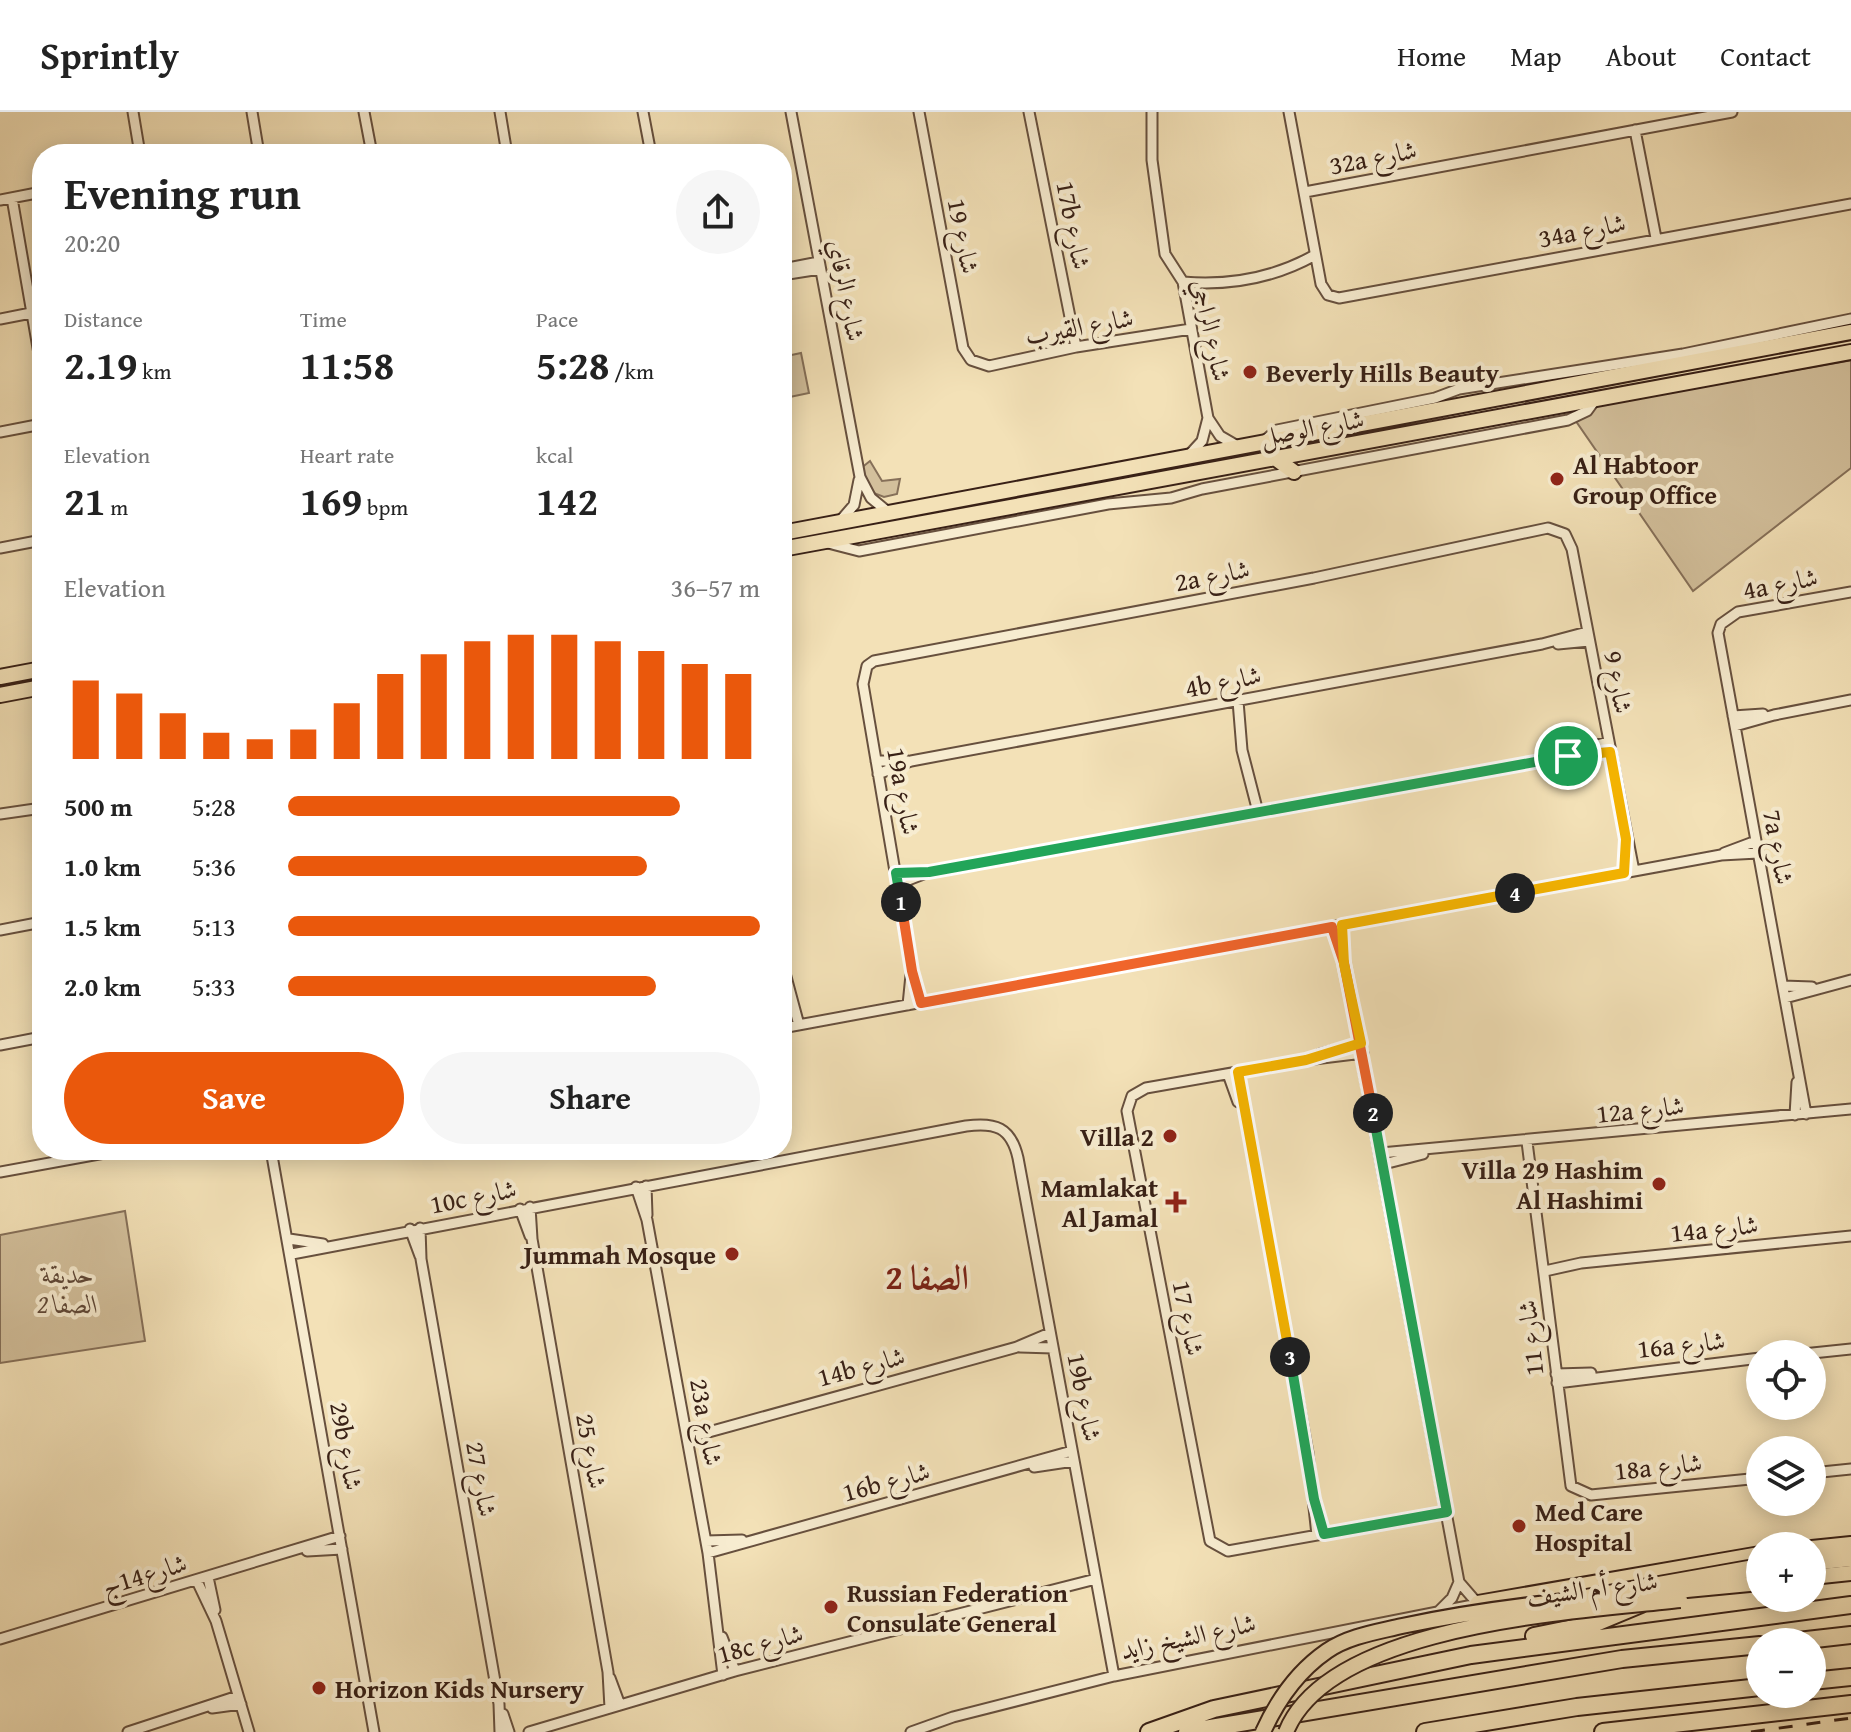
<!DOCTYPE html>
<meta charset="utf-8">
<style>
body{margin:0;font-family:"Gentium Book Plus",Amiri,serif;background:#f6f6f6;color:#222;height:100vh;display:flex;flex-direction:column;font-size:30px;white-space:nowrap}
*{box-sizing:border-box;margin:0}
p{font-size:26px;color:#767676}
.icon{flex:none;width:44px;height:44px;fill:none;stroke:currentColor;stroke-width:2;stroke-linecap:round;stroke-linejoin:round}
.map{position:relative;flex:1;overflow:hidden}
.panel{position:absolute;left:32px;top:32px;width:760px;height:1016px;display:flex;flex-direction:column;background:#fff;border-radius:32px;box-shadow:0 4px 20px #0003}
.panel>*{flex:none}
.controls{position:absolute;left:1746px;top:1228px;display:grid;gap:16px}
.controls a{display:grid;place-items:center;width:80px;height:80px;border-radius:50%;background:#fff;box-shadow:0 4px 20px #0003;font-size:40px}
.pin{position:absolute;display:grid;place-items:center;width:68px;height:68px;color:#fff;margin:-34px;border:4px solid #fff;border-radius:50%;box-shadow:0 2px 8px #0007}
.km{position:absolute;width:40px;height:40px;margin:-20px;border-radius:50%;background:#222;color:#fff;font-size:22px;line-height:40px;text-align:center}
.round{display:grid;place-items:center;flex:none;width:84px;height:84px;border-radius:42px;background:#f6f6f6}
.overview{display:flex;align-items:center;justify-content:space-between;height:136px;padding:0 32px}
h1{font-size:44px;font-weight:600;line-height:60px}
.stats{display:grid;grid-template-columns:repeat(3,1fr);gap:12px;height:136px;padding:8px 32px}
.stats div{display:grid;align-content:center}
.stats b{font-size:40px;font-weight:600}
.stats small{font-size:22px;font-weight:400}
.stats p{font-size:22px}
.chart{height:224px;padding:16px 32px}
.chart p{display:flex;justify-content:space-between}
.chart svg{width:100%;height:144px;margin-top:8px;stroke:#ea580c;stroke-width:6}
.primary-button{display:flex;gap:16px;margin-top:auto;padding:16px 32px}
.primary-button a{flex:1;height:92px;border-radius:48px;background:#ea580c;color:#fff;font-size:32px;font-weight:600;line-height:92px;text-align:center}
.primary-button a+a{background:#f6f6f6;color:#222}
ul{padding:0 32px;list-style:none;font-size:26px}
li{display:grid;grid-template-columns:128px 96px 1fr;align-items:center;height:60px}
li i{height:20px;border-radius:10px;background:#ea580c}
header{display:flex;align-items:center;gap:48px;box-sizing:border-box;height:112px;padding:0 40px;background:#fff;border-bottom:2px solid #e0e0e0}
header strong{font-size:38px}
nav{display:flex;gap:44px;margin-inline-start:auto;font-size:28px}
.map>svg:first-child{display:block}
.green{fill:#d3c09c;stroke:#867059;stroke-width:2}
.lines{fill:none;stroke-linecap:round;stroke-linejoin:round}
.street-casing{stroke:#67503e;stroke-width:13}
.primary-casing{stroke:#382016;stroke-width:18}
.highway-casing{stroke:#382016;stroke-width:20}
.street{stroke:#f7ecd0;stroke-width:9}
.primary{stroke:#f3e1b7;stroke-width:14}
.highway{stroke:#f3e1b7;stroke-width:16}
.rail{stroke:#382016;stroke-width:3;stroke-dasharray:14 14;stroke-linecap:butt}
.primary-bridge-casing{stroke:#382016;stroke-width:18;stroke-linecap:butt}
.highway-bridge-casing{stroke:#382016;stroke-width:20;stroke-linecap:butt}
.primary-bridge{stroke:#f3e1b7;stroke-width:14}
.highway-bridge{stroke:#f3e1b7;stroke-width:16}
.split-1-casing{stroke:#fff;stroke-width:16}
.split-2-casing{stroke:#fff;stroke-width:16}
.split-3-casing{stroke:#fff;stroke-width:16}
.split-4-casing{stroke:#fff;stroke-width:16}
.split-5-casing{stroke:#fff;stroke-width:16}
.split-1{stroke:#22a559;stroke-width:10}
.split-2{stroke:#f0652b;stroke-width:10}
.split-3{stroke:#22a559;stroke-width:10}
.split-4{stroke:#f5b400;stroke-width:10}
.split-5{stroke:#f5b400;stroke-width:10}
.poi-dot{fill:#8f2418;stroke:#f7ecd0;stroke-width:3}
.labels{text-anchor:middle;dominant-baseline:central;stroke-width:8;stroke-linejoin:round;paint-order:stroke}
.street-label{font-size:26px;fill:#382016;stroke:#f7ecd0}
.poi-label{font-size:26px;font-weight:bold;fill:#382016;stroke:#f7ecd0;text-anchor:start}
.park-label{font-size:26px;font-style:italic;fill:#5f4838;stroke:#f7ecd0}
.district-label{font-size:34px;font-weight:bold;fill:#7a1f14;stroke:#f7ecd0}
</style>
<header>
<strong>Sprintly</strong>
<nav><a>Home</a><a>Map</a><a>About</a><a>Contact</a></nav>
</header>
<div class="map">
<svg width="1851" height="1620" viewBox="0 0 1851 1620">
<rect width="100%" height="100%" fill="#f3e1b7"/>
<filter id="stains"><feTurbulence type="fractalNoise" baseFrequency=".0025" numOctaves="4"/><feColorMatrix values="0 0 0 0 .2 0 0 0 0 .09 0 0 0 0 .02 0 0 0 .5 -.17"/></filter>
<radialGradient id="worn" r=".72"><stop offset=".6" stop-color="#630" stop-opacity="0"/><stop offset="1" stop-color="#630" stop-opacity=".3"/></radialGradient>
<path class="green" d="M801,241L809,281L785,286L782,245Z
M1851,248V356L1693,479L1571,302L1580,297Z
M870,349L882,369L900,367L897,382L884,385L871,380L860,357Z
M125,1099L145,1229L0,1251V1123Z"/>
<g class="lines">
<defs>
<path id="street" d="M133,0L140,42
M252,0L259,42
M364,0L372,42
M500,0L507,42
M643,0L651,42
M791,0L860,365L871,386L888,400
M919,0L963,236L971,248L989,254L1076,235L1191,217
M1029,0L1076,235
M1152,0V48L1165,142L1183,170L1208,306L1202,329L1190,342
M1289,0L1321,172L1328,183L1339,186L1851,92
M1635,18L1656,126
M1305,80L1732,0
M12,86L42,259
M0,88L42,80
M783,157L819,150
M782,163L820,157
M1183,170C1231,174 1274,166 1315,143
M0,207L31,201
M1208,306L1220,324L1239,335
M0,320L42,312
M1263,330L1277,318L1435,286L1459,277L1683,242L1851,207
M841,408L854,393L859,368
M824,430L859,439L1108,392L1171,386L1202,377L1568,308L1587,299L1595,288
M0,436L42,428
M1558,532L1589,529
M1238,589L1242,638L1258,700
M1733,604L1763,602
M1735,614L1774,603L1851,588
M1575,639L1608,630
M876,649H908
M878,662L911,649L1542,532L1587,520
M0,702L42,696
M1724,741L1756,729
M896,761L929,760L1564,644L1610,640
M1624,761L1625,731
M898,772L926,761
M1342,813L1344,852L1459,1470L1478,1492
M1332,815L1341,845
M0,818L42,810
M782,850L799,913
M1783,874L1812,875
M1785,886L1851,868
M921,891L912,859L863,572L867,554L874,549L1314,466L1548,416L1565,422L1572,437L1634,759
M908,893L911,863
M785,915L787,882
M782,916L1721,743L1758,741
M0,933L42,925
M1363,941L1306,948L1146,976L1132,984L1127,999L1210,1429L1228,1439L1447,1400
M1320,942L1361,931
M1238,960L1308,1341L1317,1423
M1228,962L1238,990
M1806,1002L1718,521L1721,512L1738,500L1851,480
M1795,1003L1797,970
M1527,1030L1571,1374L1591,1383L1760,1366
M271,1038L374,1620
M1381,1041L1851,997
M1384,1052L1423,1042
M0,1060L121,1038
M646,1074L647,1103
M636,1075L647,1108L708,1441L723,1563
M530,1095L532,1127L608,1560L610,1596
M520,1097L530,1124
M420,1116L421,1147L499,1592L500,1620
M410,1117L420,1144
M289,1127L323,1132
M292,1142L966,1014C995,1010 1011,1015 1018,1046L1114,1564
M1545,1159L1581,1151L1851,1124
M1020,1235L1053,1236
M1803,1242L1851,1237
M1556,1262L1591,1261
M1557,1271L1760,1246
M687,1326L1017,1235L1050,1221
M1034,1355L1074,1349
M1812,1361L1851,1357
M706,1429L742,1428
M307,1439L342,1437
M708,1441L1072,1339
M208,1465L215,1498
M197,1469L216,1509L249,1620
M1439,1499L1452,1486L1459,1470
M722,1525L735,1559
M0,1527L340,1424
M610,1566L620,1593
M212,1596L241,1592
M503,1602L509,1620
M128,1620L238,1584
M529,1620L735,1559L1096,1467
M911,1620L953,1605L1114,1564L1478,1492"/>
<path id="primary" d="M1275,346L1294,360
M782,421L1851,220
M782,437L1851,240
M0,565L42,557
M0,583L42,575
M1812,1465L1851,1461"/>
<path id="highway" d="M1812,1437L1851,1433
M1812,1450L1851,1446
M1478,1492L1760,1443
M1534,1524L1593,1512L1641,1492
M1789,1530L1851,1523
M1812,1569L1851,1565
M1149,1620L1214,1597L1471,1543L1851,1493
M1187,1620L1622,1547L1760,1533
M1425,1620L1577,1595L1760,1575
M1603,1620L1851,1592"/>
</defs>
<use href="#street" class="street-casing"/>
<use href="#primary" class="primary-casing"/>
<use href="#highway" class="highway-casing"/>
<use href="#street" class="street"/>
<use href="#primary" class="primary"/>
<use href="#highway" class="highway"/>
<path class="rail" d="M1751,1620L1851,1606"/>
<defs>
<path id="primary-bridge" d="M1645,1482L1760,1471
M1263,1620C1277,1589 1298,1559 1327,1539C1349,1524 1377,1520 1402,1514C1463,1501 1522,1493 1584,1487
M1286,1620C1330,1511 1578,1500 1680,1488"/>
<path id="highway-bridge" d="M1575,1488L1760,1455"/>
</defs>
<use href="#primary-bridge" class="primary-bridge-casing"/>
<use href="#highway-bridge" class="highway-bridge-casing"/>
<use href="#primary-bridge" class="primary-bridge"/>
<use href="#highway-bridge" class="highway-bridge"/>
</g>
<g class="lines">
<defs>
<path id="split-1" d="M901,790L896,761L929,760L1568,644"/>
<path id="split-2" d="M901,790L912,859L921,891L1332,815L1344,851L1373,1001"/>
<path id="split-3" d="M1290,1245L1314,1387L1324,1422L1447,1400L1373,1001"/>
<path id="split-4" d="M1290,1245L1238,960L1306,948L1361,931L1344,852L1342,813L1515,781"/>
<path id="split-5" d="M1515,781L1624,761L1626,727L1610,640L1568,644"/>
</defs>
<use href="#split-1" class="split-1-casing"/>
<use href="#split-2" class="split-2-casing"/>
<use href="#split-3" class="split-3-casing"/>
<use href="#split-4" class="split-4-casing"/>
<use href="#split-5" class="split-5-casing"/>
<use href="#split-1" class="split-1"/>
<use href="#split-2" class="split-2"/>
<use href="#split-3" class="split-3"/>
<use href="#split-4" class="split-4"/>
<use href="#split-5" class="split-5"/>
</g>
<g class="poi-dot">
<circle cx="1250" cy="260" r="8"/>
<circle cx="1557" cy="367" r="8"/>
<circle cx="1170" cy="1024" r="8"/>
<circle cx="1659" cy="1072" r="8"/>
<path d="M1172 1078h8v8h8v8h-8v8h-8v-8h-8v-8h8z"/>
<circle cx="732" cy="1142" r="8"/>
<circle cx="1519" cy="1414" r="8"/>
<circle cx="831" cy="1495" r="8"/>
<circle cx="319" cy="1576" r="8"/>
</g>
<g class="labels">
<g class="street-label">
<text transform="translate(1373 45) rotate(-11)">32a شارع</text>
<text transform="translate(1074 113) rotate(79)">17b شارع</text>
<text transform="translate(1582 118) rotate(-11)">34a شارع</text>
<text transform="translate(964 124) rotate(79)">شارع 19</text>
<text transform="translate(847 178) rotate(79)">شارع الرقاي</text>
<text transform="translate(1079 214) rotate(-10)">شارع القيرب</text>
<text transform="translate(1212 218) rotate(78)">شارع الراجي</text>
<text transform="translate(1312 315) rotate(-10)">شارع الوصل</text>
<text transform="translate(1212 463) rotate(-11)">2a شارع</text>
<text transform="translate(1780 471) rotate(-11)">4a شارع</text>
<text transform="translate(1223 569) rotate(-11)">4b شارع</text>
<text transform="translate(1619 570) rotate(80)">شارع 9</text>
<text transform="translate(904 679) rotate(80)">19a شارع</text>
<text transform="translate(1779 735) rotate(80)">7a شارع</text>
<text transform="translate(1640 997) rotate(-6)">12a شارع</text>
<text transform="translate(473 1084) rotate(-11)">10c شارع</text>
<text transform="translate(1714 1116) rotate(-6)">14a شارع</text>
<text transform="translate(1189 1206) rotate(79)">شارع 17</text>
<text transform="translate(1530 1226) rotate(-96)">شارع 11</text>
<text transform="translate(1681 1232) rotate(-6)">16a شارع</text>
<text transform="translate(861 1254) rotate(-15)">14b شارع</text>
<text transform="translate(1085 1285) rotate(79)">19b شارع</text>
<text transform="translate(707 1310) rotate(80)">23a شارع</text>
<text transform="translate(347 1334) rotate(80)">29b شارع</text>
<text transform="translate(592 1339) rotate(80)">شارع 25</text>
<text transform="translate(1658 1354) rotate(-6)">18a شارع</text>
<text transform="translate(482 1367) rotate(80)">شارع 27</text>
<text transform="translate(886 1369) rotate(-15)">16b شارع</text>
<text transform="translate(144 1462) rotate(-17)">شارع14ج</text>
<text transform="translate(1592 1476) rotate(-7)">شارع أم الشيف</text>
<text transform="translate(1188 1524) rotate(-12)">شارع الشيخ زايد</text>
<text transform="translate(760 1531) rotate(-15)">18c شارع</text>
</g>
<g class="poi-label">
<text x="1266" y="260">Beverly Hills Beauty</text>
<text x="1573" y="352">Al Habtoor<tspan x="1573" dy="30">Group Office</tspan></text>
<text x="1154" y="1024" text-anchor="end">Villa 2</text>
<text x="1643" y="1057" text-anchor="end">Villa 29 Hashim<tspan x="1643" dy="30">Al Hashimi</tspan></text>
<text x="1158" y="1075" text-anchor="end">Mamlakat<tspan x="1158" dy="30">Al Jamal</tspan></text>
<text x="716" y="1142" text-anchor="end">Jummah Mosque</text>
<text x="1535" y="1399">Med Care<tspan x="1535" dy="30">Hospital</tspan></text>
<text x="847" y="1480">Russian Federation<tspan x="847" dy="30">Consulate General</tspan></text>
<text x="335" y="1576">Horizon Kids Nursery</text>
</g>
<g class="park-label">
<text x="68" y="1161">حديقة<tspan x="68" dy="30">الصفا 2</tspan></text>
</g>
<g class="district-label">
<text x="927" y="1164">الصفا 2</text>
</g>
</g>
<rect width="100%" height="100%" filter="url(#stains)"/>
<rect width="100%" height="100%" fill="url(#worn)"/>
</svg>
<div class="controls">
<a><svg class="icon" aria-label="locate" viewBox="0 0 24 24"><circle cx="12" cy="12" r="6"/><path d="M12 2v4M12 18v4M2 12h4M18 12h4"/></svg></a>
<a><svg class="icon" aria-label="layers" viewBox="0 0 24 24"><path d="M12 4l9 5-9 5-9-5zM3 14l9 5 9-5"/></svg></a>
<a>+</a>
<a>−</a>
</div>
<div class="pin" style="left:1568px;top:644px;background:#1e9e55"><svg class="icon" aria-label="arrive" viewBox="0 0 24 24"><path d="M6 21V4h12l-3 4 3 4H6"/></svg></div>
<b class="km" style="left:901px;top:790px">1</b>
<b class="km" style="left:1373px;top:1001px">2</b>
<b class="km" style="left:1290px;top:1245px">3</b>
<b class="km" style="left:1515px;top:781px">4</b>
<section class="panel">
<div class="overview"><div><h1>Evening run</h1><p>20:20</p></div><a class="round"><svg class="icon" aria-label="share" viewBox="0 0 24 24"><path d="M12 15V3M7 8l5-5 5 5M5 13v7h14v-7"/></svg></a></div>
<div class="stats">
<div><p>Distance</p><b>2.19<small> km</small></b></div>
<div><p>Time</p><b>11:58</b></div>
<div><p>Pace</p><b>5:28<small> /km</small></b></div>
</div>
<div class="stats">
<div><p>Elevation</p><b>21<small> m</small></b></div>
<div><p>Heart rate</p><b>169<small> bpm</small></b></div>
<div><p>kcal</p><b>142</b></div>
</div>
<div class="chart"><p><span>Elevation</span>36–57 m</p>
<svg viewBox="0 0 160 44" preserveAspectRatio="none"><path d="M5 44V20M15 44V24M25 44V30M35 44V36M45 44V38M55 44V35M65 44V27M75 44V18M85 44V12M95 44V8M105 44V6M115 44V6M125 44V8M135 44V11M145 44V15M155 44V18"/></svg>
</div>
<ul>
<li><b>500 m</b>5:28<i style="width:83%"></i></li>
<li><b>1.0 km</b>5:36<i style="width:76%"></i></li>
<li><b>1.5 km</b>5:13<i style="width:100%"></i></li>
<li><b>2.0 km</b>5:33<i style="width:78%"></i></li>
</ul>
<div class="primary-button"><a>Save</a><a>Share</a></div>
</section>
</div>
